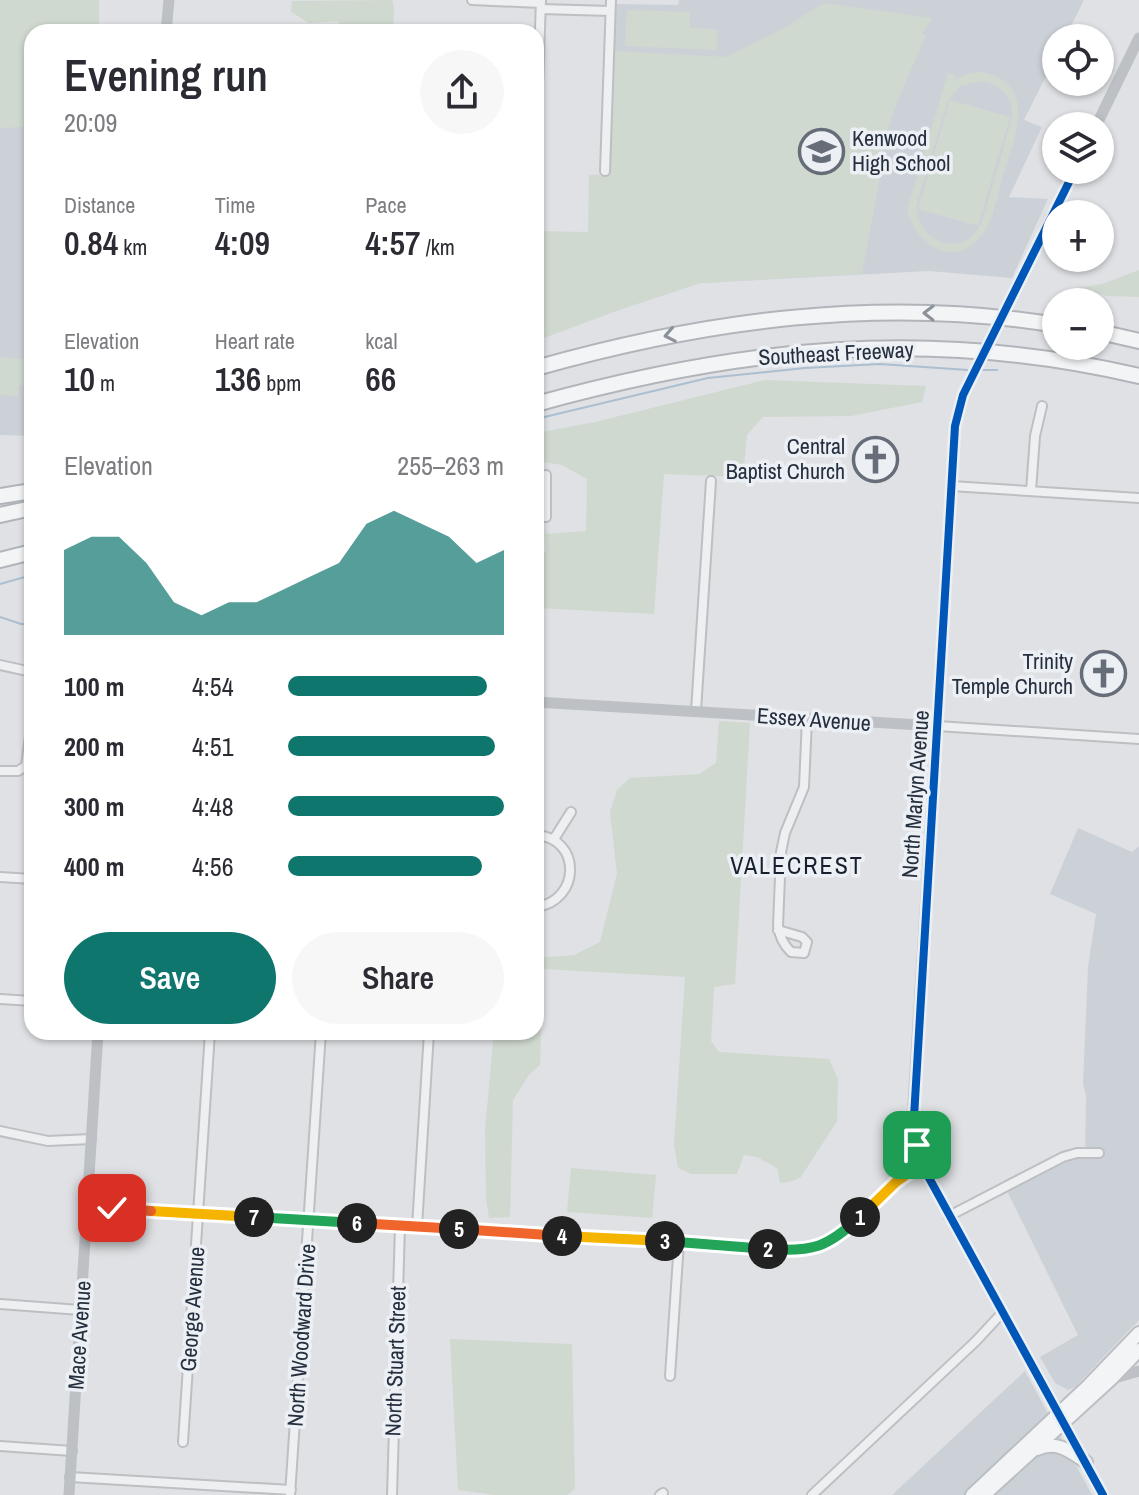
<!DOCTYPE html>
<meta charset="utf-8">
<style>
body{margin:0;font-family:"Archivo Narrow",sans-serif;background:#f7f7f7;color:#2b2b33;height:100vh;display:flex;flex-direction:column;font-size:30px;white-space:nowrap}
*{box-sizing:border-box;margin:0}
p{font-size:26px;color:#7c7c81}
.icon{flex:none;width:44px;height:44px;fill:none;stroke:currentColor;stroke-width:2;stroke-linecap:round;stroke-linejoin:round}
.map{position:relative;flex:1;overflow:hidden}
.drawer{position:absolute;left:24px;top:24px;width:520px;height:1016px;display:flex;flex-direction:column;background:#fff;border-radius:24px;box-shadow:0 2px 6px #0004}
.drawer>*{flex:none}
.buttons{position:absolute;left:1042px;top:24px;display:grid;gap:16px}
.buttons a{display:grid;place-items:center;width:72px;height:72px;border-radius:50%;background:#fff;box-shadow:0 2px 6px #0004;font-size:40px}
.pin{position:absolute;display:grid;place-items:center;width:68px;height:68px;color:#fff;margin:-34px;border-radius:16px;box-shadow:0 4px 12px #0006}
.km{position:absolute;width:40px;height:40px;margin:-20px;border-radius:50%;background:#222;color:#fff;font-size:22px;line-height:40px;text-align:center}
.round{display:grid;place-items:center;flex:none;width:84px;height:84px;border-radius:42px;background:#f7f7f7}
.head{display:flex;align-items:center;justify-content:space-between;height:136px;padding:0 40px}
h1{font-size:44px;font-weight:600;line-height:60px}
.figures{display:grid;grid-template-columns:repeat(3,1fr);gap:12px;height:136px;padding:8px 40px}
.figures div{display:grid;align-content:center}
.figures b{font-size:34px;font-weight:600}
.figures small{font-size:22px;font-weight:400}
.figures p{font-size:22px}
.chart{height:224px;padding:16px 40px}
.chart p{display:flex;justify-content:space-between}
.chart svg{width:100%;height:144px;margin-top:8px;fill:#0f766e;opacity:.7}
.button{display:flex;gap:16px;margin-top:auto;padding:16px 40px}
.button a{flex:1;height:92px;border-radius:48px;background:#0f766e;color:#fff;font-size:32px;font-weight:600;line-height:92px;text-align:center}
.button a+a{background:#f7f7f7;color:#2b2b33}
ul{padding:0 40px;list-style:none;font-size:26px}
li{display:grid;grid-template-columns:128px 96px 1fr;align-items:center;height:60px}
li i{height:20px;border-radius:10px;background:#0f766e}
.map>svg:first-child{display:block}
.built{fill:#ccd1d8}
.green{fill:#d0d9cf;fill-rule:evenodd}
.lines{fill:none;stroke-linecap:round;stroke-linejoin:round}
.stream{stroke:#abbfd1;stroke-width:2}
.street-casing{stroke:#bdbfc2;stroke-width:12}
.primary-casing{stroke:#bbbec2;stroke-width:16}
.highway-casing{stroke:#b1b4b9;stroke-width:18}
.street{stroke:#eeeff1;stroke-width:8}
.secondary{stroke:#bdc0c4;stroke-width:11}
.primary{stroke:#f3f4f5;stroke-width:12}
.highway{stroke:#f3f4f5;stroke-width:14}
.secondary-bridge{stroke:#bdc0c4;stroke-width:11}
.cycleway-casing{stroke:#ecf0f5;stroke-width:13}
.cycleway{stroke:#0057b8;stroke-width:8}
.oneway{stroke:#8c929a}
.split-1-casing{stroke:#fff;stroke-width:16}
.split-2-casing{stroke:#fff;stroke-width:16}
.split-3-casing{stroke:#fff;stroke-width:16}
.split-4-casing{stroke:#fff;stroke-width:16}
.split-5-casing{stroke:#fff;stroke-width:16}
.split-6-casing{stroke:#fff;stroke-width:16}
.split-7-casing{stroke:#fff;stroke-width:16}
.split-8-casing{stroke:#fff;stroke-width:16}
.split-9-casing{stroke:#fff;stroke-width:16}
.split-1{stroke:#f5b400;stroke-width:10}
.split-2{stroke:#22a559;stroke-width:10}
.split-3{stroke:#22a559;stroke-width:10}
.split-4{stroke:#f5b400;stroke-width:10}
.split-5{stroke:#f0652b;stroke-width:10}
.split-6{stroke:#f0652b;stroke-width:10}
.split-7{stroke:#22a559;stroke-width:10}
.split-8{stroke:#f5b400;stroke-width:10}
.split-9{stroke:#f0652b;stroke-width:10}
.labels{text-anchor:middle;dominant-baseline:central;stroke-width:7;stroke-linejoin:round;paint-order:stroke}
.poi-label{font-size:22px;fill:#252f3e;stroke:#ecf0f5;text-anchor:end}
.street-label{font-size:22px;fill:#252f3e;stroke:#ecf0f5}
.neighbourhood-label{font-size:24px;letter-spacing:2px;fill:#18202f;stroke:#ecf0f5}
</style>
<div class="map">
<svg width="1139" height="1495" viewBox="0 0 1139 1495">
<rect width="100%" height="100%" fill="#dfe1e4"/>
<path class="built" d="M0,0H99V32H32V436L0,435Z
M679,0H1084L1065,38H1056V56L1024,120L1042,127L1009,197L1048,199L1012,278L929,271L701,283L610,174L616,4L678,5Z
M1078,828L1132,852L1139,846V1320L1075,1387L1068,1390L1055,1383L1040,1357L1078,1335L1007,1191L1052,1167L1085,1156L1086,1096L1083,1084L1088,967L1096,914L1050,894Z
M1025,1371L1092,1495H892Z"/>
<path class="green" d="M0,0H99V32H32V116L25,115L23,127L0,128Z
M392,0L394,8L393,32H343L338,21L309,23L291,12L292,1Z
M824,3L932,18L922,33L926,36C910,71 875,146 879,182L862,274L701,283L619,310L536,341V231L588,232L589,175L610,174L614,51L726,57L783,29Z
M627,10L690,12V28L717,29V50L625,46Z
M981,72C1041,83 1013,141 1002,179C997,196 994,218 984,232C957,271 917,247 907,210L948,73L956,75L955,80L967,74ZM981,81C1001,84 1014,98 1012,118C1005,142 998,167 991,191C987,202 985,216 979,227C961,260 913,240 917,203L948,100L960,86Z
M950,100L1010,117L978,226L918,209Z
M1139,270V297L1108,296L1077,288L1102,284Z
M0,357L32,360V386L19,385L18,396L0,395Z
M765,380L926,386L922,402L851,416L763,417L747,435L743,477L664,474L654,614L536,608V552H546L545,534L586,531L587,479L562,465L536,461V433L595,422Z
M719,721L750,723L735,984L714,987L711,1041L719,1052L829,1059L838,1079L837,1121L801,1177L793,1181L780,1183L777,1168L757,1157L744,1155L737,1174H691L678,1168L674,1145L685,977L543,969L540,1065L529,1075L513,1100L510,1217L489,1218L486,1198L485,1130L494,1032H536V958L574,955L600,942L617,874L610,812L617,790L630,778L699,774L716,763Z
M571,1168L656,1175L652,1218L567,1212Z
M450,1339L572,1344L575,1489L567,1495H495L458,1490Z"/>
<g class="lines">
<path class="stream" d="M983,370H997
M536,419L708,378L805,368L880,364L968,370
M0,584L32,575
M0,617L21,624H32"/>
<defs>
<path id="street" d="M472,0L540,3
M541,9L610,11
M536,143L541,0
M605,171L611,0
M951,486L1139,498
M1031,491L1035,436L1042,406
M536,517H546V475
M0,665L32,672
M696,711L711,481
M937,726L1139,739
M0,771H18L26,766L32,720
M536,835C582,838 581,901 536,907
M554,839L571,812
M0,877L32,879
M778,930L802,937L807,942L804,953L791,952C783,944 780,937 778,926L781,852L785,833L804,787L807,719
M0,999L32,1001
M0,1131L48,1141L91,1139
M949,1216L1063,1157L1077,1153H1099
M417,1227L429,1032
M0,1304L80,1310
M670,1376L679,1242
M183,1442L210,1032
M0,1446L72,1451
M70,1477L291,1490
M290,1495L321,1032
M392,1495L400,1226
M660,1495L663,1493
M812,1495L976,1341L1002,1313"/>
<path id="primary" d="M1037,1449C1056,1440 1070,1451 1086,1462
M972,1495L1089,1385L1139,1333
M984,1495L1111,1379L1139,1350"/>
<path id="highway" d="M1100,332L1139,341
M536,368C705,320 881,296 1056,325
M536,404C741,347 930,327 1139,376
M0,496L32,491
M0,515L32,508
M0,560L32,552"/>
</defs>
<use href="#street" class="street-casing"/>
<use href="#primary" class="primary-casing"/>
<use href="#highway" class="highway-casing"/>
<use href="#street" class="street"/>
<path class="secondary" d="M166,32L169,0
M1096,126L1139,38
M1019,283L1075,170
M963,395L955,426L913,1104L917,1145L928,1176L1103,1495
M536,702L937,726
M87,1207L796,1251L819,1247L833,1241L896,1182L923,1163
M1111,1379L1139,1371
M69,1495L98,1032"/>
<use href="#primary" class="primary"/>
<use href="#highway" class="highway"/>
<path class="secondary-bridge" d="M963,395L1019,283"/>
<defs>
<path id="cycleway" d="M1075,170L963,395L955,426L914,1117L917,1145L928,1176L1103,1495
M87,1207L796,1251L819,1247L833,1241L896,1182L923,1163"/>
</defs>
<use href="#cycleway" class="cycleway-casing"/>
<use href="#cycleway" class="cycleway"/>
</g>
<defs><path id="oneway-chevron" d="M-2-3.5L2.5 0L-2 3.5" fill="none" stroke-width="1.6" stroke-linecap="round" stroke-linejoin="round" transform="scale(2)"/></defs>
<g class="oneway">
<use href="#oneway-chevron" transform="translate(929 313) rotate(-179)"/>
<use href="#oneway-chevron" transform="translate(670 335) rotate(169)"/>
</g>
<g class="lines">
<defs>
<path id="split-1" d="M860,1217L896,1182L923,1163L917,1145"/>
<path id="split-2" d="M768,1249C812,1252 827,1248 860,1217"/>
<path id="split-3" d="M665,1241L768,1249"/>
<path id="split-4" d="M562,1236L665,1241"/>
<path id="split-5" d="M459,1229L562,1236"/>
<path id="split-6" d="M357,1223L459,1229"/>
<path id="split-7" d="M254,1217L357,1223"/>
<path id="split-8" d="M151,1211L254,1217"/>
<path id="split-9" d="M112,1208L151,1211"/>
</defs>
<use href="#split-1" class="split-1-casing"/>
<use href="#split-2" class="split-2-casing"/>
<use href="#split-3" class="split-3-casing"/>
<use href="#split-4" class="split-4-casing"/>
<use href="#split-5" class="split-5-casing"/>
<use href="#split-6" class="split-6-casing"/>
<use href="#split-7" class="split-7-casing"/>
<use href="#split-8" class="split-8-casing"/>
<use href="#split-9" class="split-9-casing"/>
<use href="#split-1" class="split-1"/>
<use href="#split-2" class="split-2"/>
<use href="#split-3" class="split-3"/>
<use href="#split-4" class="split-4"/>
<use href="#split-5" class="split-5"/>
<use href="#split-6" class="split-6"/>
<use href="#split-7" class="split-7"/>
<use href="#split-8" class="split-8"/>
<use href="#split-9" class="split-9"/>
</g>
<defs>
<symbol id="school-ring" viewBox="-11 -11 22 22"><circle r="9.5" fill="#ecf0f5" stroke="#666d78" stroke-width="1.5"/><path d="M0-5L7-2L0 1L-7-2ZM-4 1L0 2.5L4 1V4Q0 6-4 4Z" fill="#666d78"/></symbol>
<symbol id="church-ring" viewBox="-11 -11 22 22"><circle r="9.5" fill="#ecf0f5" stroke="#666d78" stroke-width="1.5"/><path d="M-1.2-6h2.4v3.5h3.3v2.4h-3.3V6h-2.4V-.1h-3.3v-2.4h3.3Z" fill="#666d78"/></symbol>
</defs>
<g fill-rule="evenodd">
<use href="#school-ring" x="796" y="126" width="51" height="51"/>
<use href="#church-ring" x="850" y="434" width="51" height="51"/>
<use href="#church-ring" x="1078" y="648" width="51" height="51"/>
</g>
<g class="labels">
<g class="poi-label">
<text x="852" y="138" text-anchor="start">Kenwood<tspan x="852" dy="25">High School</tspan></text>
<text x="845" y="446">Central<tspan x="845" dy="25">Baptist Church</tspan></text>
<text x="1073" y="661">Trinity<tspan x="1073" dy="25">Temple Church</tspan></text>
</g>
<g class="street-label">
<text transform="translate(836 353) rotate(-3)">Southeast Freeway</text>
<text transform="translate(814 719) rotate(4)">Essex Avenue</text>
<text transform="translate(915 794) rotate(-86)">North Marlyn Avenue</text>
<text transform="translate(192 1309) rotate(-86)">George Avenue</text>
<text transform="translate(79 1335) rotate(-86)">Mace Avenue</text>
<text transform="translate(301 1335) rotate(-86)">North Woodward Drive</text>
<text transform="translate(395 1361) rotate(-88)">North Stuart Street</text>
</g>
<g class="neighbourhood-label">
<text x="797" y="865">VALECREST</text>
</g>
</g>
</svg>
<div class="buttons">
<a><svg class="icon" aria-label="locate" viewBox="0 0 24 24"><circle cx="12" cy="12" r="6"/><path d="M12 2v4M12 18v4M2 12h4M18 12h4"/></svg></a>
<a><svg class="icon" aria-label="layers" viewBox="0 0 24 24"><path d="M12 4l9 5-9 5-9-5zM3 14l9 5 9-5"/></svg></a>
<a>+</a>
<a>−</a>
</div>
<div class="pin" style="left:917px;top:1145px;background:#1e9e55"><svg class="icon" aria-label="arrive" viewBox="0 0 24 24"><path d="M6 21V4h12l-3 4 3 4H6"/></svg></div>
<div class="pin" style="left:112px;top:1208px;background:#d93025"><svg class="icon" aria-label="check" viewBox="0 0 24 24"><path d="M5 12l5 5 9-10"/></svg></div>
<b class="km" style="left:860px;top:1217px">1</b>
<b class="km" style="left:768px;top:1249px">2</b>
<b class="km" style="left:665px;top:1241px">3</b>
<b class="km" style="left:562px;top:1236px">4</b>
<b class="km" style="left:459px;top:1229px">5</b>
<b class="km" style="left:357px;top:1223px">6</b>
<b class="km" style="left:254px;top:1217px">7</b>
<section class="drawer">
<div class="head"><div><h1>Evening run</h1><p>20:09</p></div><a class="round"><svg class="icon" aria-label="share" viewBox="0 0 24 24"><path d="M12 15V3M7 8l5-5 5 5M5 13v7h14v-7"/></svg></a></div>
<div class="figures">
<div><p>Distance</p><b>0.84<small> km</small></b></div>
<div><p>Time</p><b>4:09</b></div>
<div><p>Pace</p><b>4:57<small> /km</small></b></div>
</div>
<div class="figures">
<div><p>Elevation</p><b>10<small> m</small></b></div>
<div><p>Heart rate</p><b>136<small> bpm</small></b></div>
<div><p>kcal</p><b>66</b></div>
</div>
<div class="chart"><p><span>Elevation</span>255–263 m</p>
<svg viewBox="0 0 160 44" preserveAspectRatio="none"><path d="M0 44V18L10 14L20 14L30 22L40 34L50 38L60 34L70 34L80 30L90 26L100 22L110 10L120 6L130 10L140 14L150 22L160 18V44z"/></svg>
</div>
<ul>
<li><b>100 m</b>4:54<i style="width:92%"></i></li>
<li><b>200 m</b>4:51<i style="width:96%"></i></li>
<li><b>300 m</b>4:48<i style="width:100%"></i></li>
<li><b>400 m</b>4:56<i style="width:90%"></i></li>
</ul>
<div class="button"><a>Save</a><a>Share</a></div>
</section>
</div>
